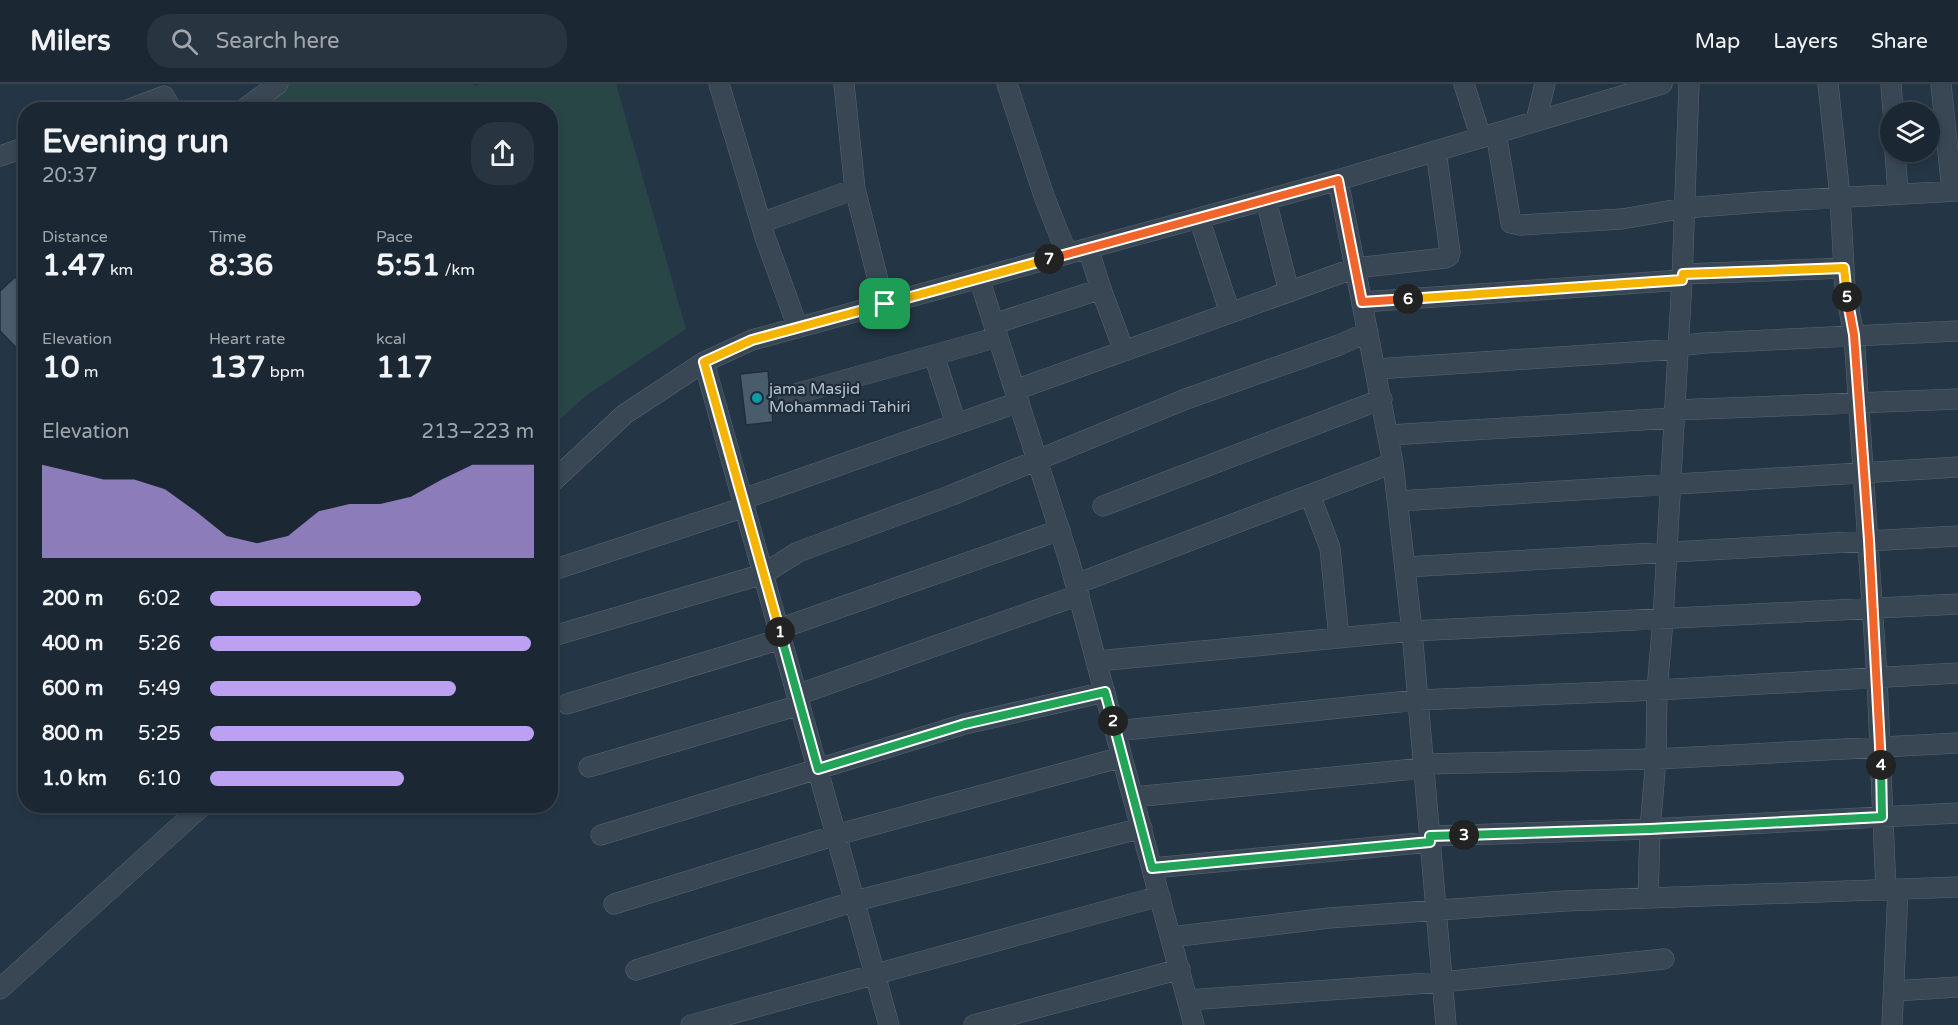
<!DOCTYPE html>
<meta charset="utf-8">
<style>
body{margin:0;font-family:"Varela Round",sans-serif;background:#283440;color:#f1f3f6;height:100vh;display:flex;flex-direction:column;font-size:22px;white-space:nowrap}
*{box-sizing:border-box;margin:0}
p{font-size:20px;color:#a0a6ac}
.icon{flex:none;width:33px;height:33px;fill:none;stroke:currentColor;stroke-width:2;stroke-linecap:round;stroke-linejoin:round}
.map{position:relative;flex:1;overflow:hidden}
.sheet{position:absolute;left:18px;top:18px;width:540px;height:711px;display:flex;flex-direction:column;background:#1b2834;border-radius:24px;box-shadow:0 3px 9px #0003,0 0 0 2px #39444f}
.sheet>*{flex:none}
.buttons{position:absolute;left:1880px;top:18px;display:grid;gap:12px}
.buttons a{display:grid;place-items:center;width:60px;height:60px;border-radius:50%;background:#1b2834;box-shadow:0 3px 9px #0003,0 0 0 2px #39444f;font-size:30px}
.pin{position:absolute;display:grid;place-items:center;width:51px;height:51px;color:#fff;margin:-26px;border-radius:12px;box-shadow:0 3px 9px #0006}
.km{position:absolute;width:30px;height:30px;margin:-15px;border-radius:50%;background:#222;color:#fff;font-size:16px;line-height:30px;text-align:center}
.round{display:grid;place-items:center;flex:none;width:63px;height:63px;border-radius:24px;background:#283440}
.head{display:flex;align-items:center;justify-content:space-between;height:102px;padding:0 24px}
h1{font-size:33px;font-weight:700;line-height:45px}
.figures{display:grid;grid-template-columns:repeat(3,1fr);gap:9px;height:102px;padding:6px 24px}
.figures div{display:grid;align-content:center}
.figures b{font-size:30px;font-weight:700}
.figures small{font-size:16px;font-weight:400}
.figures p{font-size:16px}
.chart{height:168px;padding:12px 24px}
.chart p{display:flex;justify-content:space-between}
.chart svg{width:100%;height:108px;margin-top:6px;fill:#bca0f2;opacity:.7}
ul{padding:0 24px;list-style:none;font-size:20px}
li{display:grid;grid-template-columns:96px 72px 1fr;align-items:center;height:45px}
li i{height:15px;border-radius:8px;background:#bca0f2}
header{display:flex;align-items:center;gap:36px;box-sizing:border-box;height:84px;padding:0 30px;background:#1b2834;border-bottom:2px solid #39444f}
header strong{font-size:28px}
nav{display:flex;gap:33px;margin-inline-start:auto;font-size:21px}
.search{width:420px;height:54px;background:#283440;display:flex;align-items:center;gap:15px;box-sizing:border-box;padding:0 21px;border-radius:24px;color:#a0a6ac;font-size:22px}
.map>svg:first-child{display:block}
.green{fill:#274645}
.building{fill:#485c6b;stroke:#202e3b;stroke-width:1.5}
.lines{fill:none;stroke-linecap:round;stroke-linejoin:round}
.minor-casing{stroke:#586571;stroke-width:21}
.minor{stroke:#394754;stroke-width:20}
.split-1-casing{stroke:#fff;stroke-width:12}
.split-2-casing{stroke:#fff;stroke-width:12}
.split-3-casing{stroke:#fff;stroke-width:12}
.split-4-casing{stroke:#fff;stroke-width:12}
.split-5-casing{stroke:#fff;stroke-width:12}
.split-6-casing{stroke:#fff;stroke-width:12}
.split-7-casing{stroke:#fff;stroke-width:12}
.split-8-casing{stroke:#fff;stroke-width:12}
.split-1{stroke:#f5b400;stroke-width:8}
.split-2{stroke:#22a559;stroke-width:8}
.split-3{stroke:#22a559;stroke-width:8}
.split-4{stroke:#22a559;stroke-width:8}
.split-5{stroke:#f0652b;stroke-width:8}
.split-6{stroke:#f5b400;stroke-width:8}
.split-7{stroke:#f0652b;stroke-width:8}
.split-8{stroke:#f5b400;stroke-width:8}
.culture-dot{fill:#0f9aa8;stroke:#1e2c39;stroke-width:2}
.labels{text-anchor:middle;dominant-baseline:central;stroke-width:4.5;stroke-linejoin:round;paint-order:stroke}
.poi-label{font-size:16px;fill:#b7c2ce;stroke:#1e2c39;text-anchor:start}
</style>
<header>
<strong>Milers</strong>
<div class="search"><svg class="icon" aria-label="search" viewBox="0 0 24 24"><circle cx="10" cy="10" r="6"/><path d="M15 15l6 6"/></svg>Search here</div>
<nav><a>Map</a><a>Layers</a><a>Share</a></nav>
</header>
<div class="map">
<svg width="1958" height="941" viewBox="0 0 1958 941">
<rect width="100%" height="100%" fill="#243645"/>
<path class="green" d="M290,0H473L474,2L482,0H616L686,245L587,311L551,343L550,26H255Z"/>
<path class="building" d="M15,193L26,204V274L0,247V207Z
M768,287L773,338L746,341L740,290Z"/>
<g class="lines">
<defs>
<path id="minor" d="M719,0L765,153L798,244
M844,0L855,105L884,220
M1007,0L1044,112L1067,170
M1464,0L1481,54
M1828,0L1840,112L1845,204L1854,251L1877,594L1886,806
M1891,0L1893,28
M1941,0L1952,107
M127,26L164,12L172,26
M243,26L278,0
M1536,37L1545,0
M1496,49L1511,139L1520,141L1622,135L1685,124L1762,118L1958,107
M1895,68L1898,109
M0,72L26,63
M1338,96L1393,379L1412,547L1446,941
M1266,116L1289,208
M1199,134L1230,229
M761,139L855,105
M1088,164L1101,205L1124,267
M1683,190L1844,184
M979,194L1069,476L1194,941
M1362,218L1682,196
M994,240L1101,205
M934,271L956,340
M704,278L889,941
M1376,285L1679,265L1686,261L1704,259L1958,247
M1015,306L1355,184L1445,174L1449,172L1450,168L1436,67
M788,312L998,253
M1674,326L1958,315
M1389,351L1674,334
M550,400L625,330L704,278L752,256L1338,96L1662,0
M1310,411L1330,464L1339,554
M743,415L1019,318
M1398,417L1958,383
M1103,422L1382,315
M1405,483L1958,452
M550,487L745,423
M1076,500L1393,379
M779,545L1060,446
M550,553L763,490L798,468L952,411L1186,315L1339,261L1368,248
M1097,577L1412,547L1958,520
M797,611L1079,511
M567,620L781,555
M1115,647L1418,616L1657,606L1958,589
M1424,680L1656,675L1958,659
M589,683L800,621
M1134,713L1424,684
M601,751L965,640L1105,608
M1430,752L1650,745L1958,729
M1152,784L1430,758
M1648,814L1650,745L1656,675L1657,606L1663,536L1682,196L1689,0
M614,820L836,751L1122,673
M1171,853L1329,834L1565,817L1958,803
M636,886L855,817L1142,744
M0,905L202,722
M1894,907L1958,903
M1188,916L1442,898L1664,875
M691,941L1160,812
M974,941L1180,885
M1892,941L1898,805"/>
</defs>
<use href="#minor" class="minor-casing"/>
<use href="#minor" class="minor"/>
</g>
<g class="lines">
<defs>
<path id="split-1" d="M780,548L704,278L752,256L885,220"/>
<path id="split-2" d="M780,548L818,685L965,640L1105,608L1113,637"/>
<path id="split-3" d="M1113,637L1152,784L1430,758V752L1464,751"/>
<path id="split-4" d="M1464,751L1650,745L1882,733L1881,681"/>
<path id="split-5" d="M1847,213L1854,251L1869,456L1881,681"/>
<path id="split-6" d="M1408,215L1682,196L1683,190L1844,184L1847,213"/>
<path id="split-7" d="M1049,175L1338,96L1362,218L1408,215"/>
<path id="split-8" d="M885,220L1049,175"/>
</defs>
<use href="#split-1" class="split-1-casing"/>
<use href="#split-2" class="split-2-casing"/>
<use href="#split-3" class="split-3-casing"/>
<use href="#split-4" class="split-4-casing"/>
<use href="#split-5" class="split-5-casing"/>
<use href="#split-6" class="split-6-casing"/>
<use href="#split-7" class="split-7-casing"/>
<use href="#split-8" class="split-8-casing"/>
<use href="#split-1" class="split-1"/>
<use href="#split-2" class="split-2"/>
<use href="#split-3" class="split-3"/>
<use href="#split-4" class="split-4"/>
<use href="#split-5" class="split-5"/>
<use href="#split-6" class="split-6"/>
<use href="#split-7" class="split-7"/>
<use href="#split-8" class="split-8"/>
</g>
<circle class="culture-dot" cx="757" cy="314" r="6"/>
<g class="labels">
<g class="poi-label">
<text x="769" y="305">jama Masjid<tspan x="769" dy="18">Mohammadi Tahiri</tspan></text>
</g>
</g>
</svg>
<div class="buttons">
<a><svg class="icon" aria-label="layers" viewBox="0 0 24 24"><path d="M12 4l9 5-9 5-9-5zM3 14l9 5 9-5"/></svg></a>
</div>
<div class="pin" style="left:885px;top:220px;background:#1e9e55"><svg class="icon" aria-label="arrive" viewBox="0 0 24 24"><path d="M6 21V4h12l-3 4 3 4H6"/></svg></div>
<b class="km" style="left:780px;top:548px">1</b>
<b class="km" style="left:1113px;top:637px">2</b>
<b class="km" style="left:1464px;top:751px">3</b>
<b class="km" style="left:1881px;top:681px">4</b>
<b class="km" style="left:1847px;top:213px">5</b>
<b class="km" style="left:1408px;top:215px">6</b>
<b class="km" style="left:1049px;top:175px">7</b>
<section class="sheet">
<div class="head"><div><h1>Evening run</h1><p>20:37</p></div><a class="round"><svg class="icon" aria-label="share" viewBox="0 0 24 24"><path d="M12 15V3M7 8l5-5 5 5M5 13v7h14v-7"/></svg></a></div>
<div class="figures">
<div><p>Distance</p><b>1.47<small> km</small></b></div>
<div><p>Time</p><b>8:36</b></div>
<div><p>Pace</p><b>5:51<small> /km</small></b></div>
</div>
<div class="figures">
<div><p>Elevation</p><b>10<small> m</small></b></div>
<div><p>Heart rate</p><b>137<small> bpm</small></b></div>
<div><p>kcal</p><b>117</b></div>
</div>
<div class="chart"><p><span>Elevation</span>213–223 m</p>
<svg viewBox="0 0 160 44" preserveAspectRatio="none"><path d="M0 44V6L10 9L20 12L30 12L40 16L50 25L60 35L70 38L80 35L90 25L100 22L110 22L120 19L130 12L140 6L150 6L160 6V44z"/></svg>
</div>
<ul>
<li><b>200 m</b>6:02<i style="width:65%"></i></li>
<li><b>400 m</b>5:26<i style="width:99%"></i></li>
<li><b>600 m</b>5:49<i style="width:76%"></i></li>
<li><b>800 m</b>5:25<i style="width:100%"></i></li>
<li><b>1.0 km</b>6:10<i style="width:60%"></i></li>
</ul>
</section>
</div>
